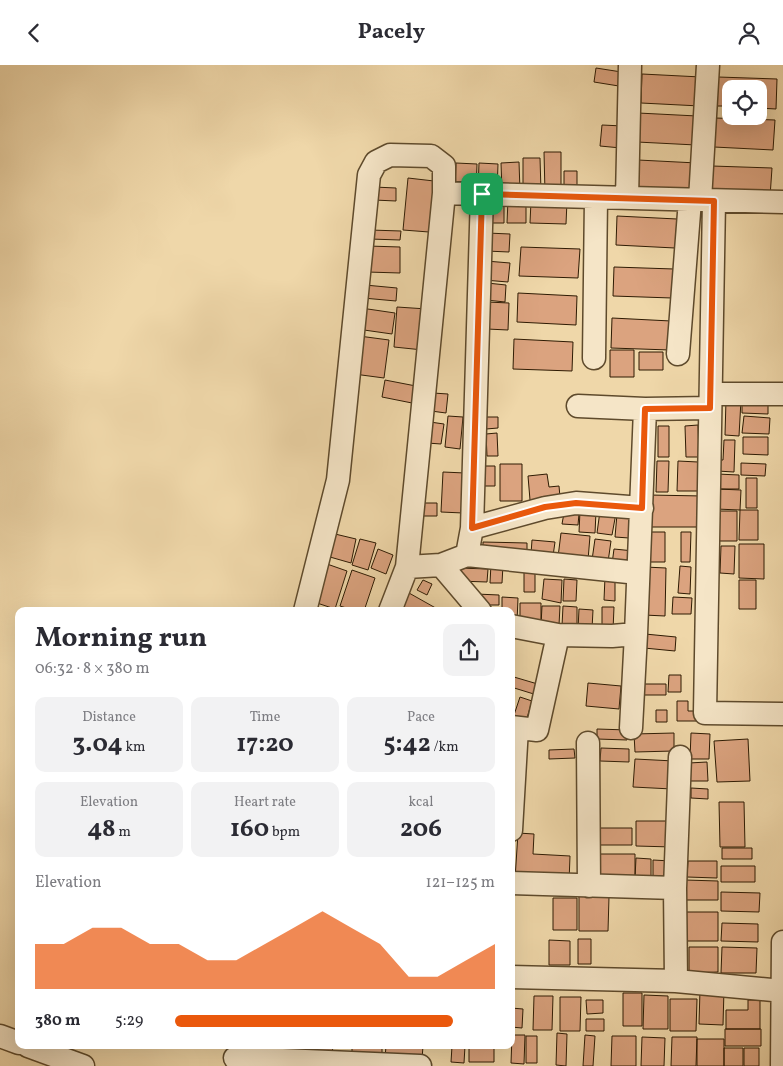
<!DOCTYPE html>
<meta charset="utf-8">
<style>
body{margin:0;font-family:Vollkorn,serif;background:#f2f2f3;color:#2b2b33;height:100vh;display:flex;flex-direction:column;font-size:19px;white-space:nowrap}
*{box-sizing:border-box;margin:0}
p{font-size:16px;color:#7c7c81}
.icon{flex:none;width:28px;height:28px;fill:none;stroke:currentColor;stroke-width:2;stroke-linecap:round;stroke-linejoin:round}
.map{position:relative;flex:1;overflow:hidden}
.panel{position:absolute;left:15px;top:542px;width:500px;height:442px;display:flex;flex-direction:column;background:#fff;border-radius:10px;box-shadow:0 5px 20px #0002}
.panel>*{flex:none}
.fabs{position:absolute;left:722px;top:15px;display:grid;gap:10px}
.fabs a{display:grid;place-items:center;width:45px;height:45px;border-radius:10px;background:#fff;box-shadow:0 5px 20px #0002;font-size:25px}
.pin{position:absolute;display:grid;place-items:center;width:42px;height:42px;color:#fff;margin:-21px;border-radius:10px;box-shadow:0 2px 8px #0006}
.round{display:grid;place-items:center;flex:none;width:52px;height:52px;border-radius:10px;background:#f2f2f3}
.head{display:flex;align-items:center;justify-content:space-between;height:85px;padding:0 20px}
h1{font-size:28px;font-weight:700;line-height:38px}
.metrics{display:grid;grid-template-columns:repeat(3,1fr);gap:8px;height:85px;padding:5px 20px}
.metrics div{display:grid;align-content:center;border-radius:10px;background:#f2f2f3;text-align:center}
.metrics b{font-size:25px;font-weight:700}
.metrics small{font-size:14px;font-weight:400}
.metrics p{font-size:14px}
.chart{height:140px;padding:10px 20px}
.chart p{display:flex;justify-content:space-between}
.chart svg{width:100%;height:90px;margin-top:5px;fill:#ea580c;opacity:.7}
ul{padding:0 20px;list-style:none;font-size:16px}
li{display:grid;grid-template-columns:80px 60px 1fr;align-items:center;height:38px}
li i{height:12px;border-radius:6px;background:#ea580c}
header{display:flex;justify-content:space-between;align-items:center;height:65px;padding:0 20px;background:#fff;font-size:22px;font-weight:700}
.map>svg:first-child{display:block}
.building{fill:#dba37f;stroke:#2e1b03}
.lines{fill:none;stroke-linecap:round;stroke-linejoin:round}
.minor-casing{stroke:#5e4a2c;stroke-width:25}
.minor{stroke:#f5e5c7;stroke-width:22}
.route-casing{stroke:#fff;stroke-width:10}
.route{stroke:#ea580c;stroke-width:6}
</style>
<header><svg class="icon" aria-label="back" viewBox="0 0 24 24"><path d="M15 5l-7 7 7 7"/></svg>Pacely<svg class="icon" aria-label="person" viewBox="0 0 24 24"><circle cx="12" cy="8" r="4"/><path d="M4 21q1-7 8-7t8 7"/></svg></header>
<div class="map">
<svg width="783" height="1001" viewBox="0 0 783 1001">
<rect width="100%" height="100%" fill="#efd7a9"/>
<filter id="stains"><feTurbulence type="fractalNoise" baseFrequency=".004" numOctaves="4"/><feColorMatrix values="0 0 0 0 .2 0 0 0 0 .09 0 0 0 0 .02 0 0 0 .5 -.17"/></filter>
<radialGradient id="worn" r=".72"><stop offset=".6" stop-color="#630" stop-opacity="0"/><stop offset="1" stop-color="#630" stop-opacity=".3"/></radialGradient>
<path class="building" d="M596,3L628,8L625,22L594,17Z
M642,9L701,12L700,41L641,38Z
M718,12L777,14L776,44L759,43V24H731V41H717Z
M638,48L697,51L696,80L637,77Z
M715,53L775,55L773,85L714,82Z
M602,60L623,61L621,83L600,81Z
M544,87H561V128H545Z
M523,93H540L541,126L523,127Z
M638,95L697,98L695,127L636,125Z
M519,97L520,126H502L501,98Z
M456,98L477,99L476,126L455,125Z
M479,98L498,99L497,126H478Z
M712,101L772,103L770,132L711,130Z
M564,106H577V126H564Z
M408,113L434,116L429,167L403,165Z
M374,122L396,123V136L374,135Z
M490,135H504V158H490Z
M508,135H526V158H507Z
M531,136H567L566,159L530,158Z
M617,151L677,154L675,183L616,180Z
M370,165L401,166L400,175L370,174Z
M487,168L510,169L509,187L486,186Z
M368,181L400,182V208L367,207Z
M521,182L580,184L578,213L519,211Z
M486,196L510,198L508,217L484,215Z
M614,202L674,204L672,233L613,231Z
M487,218L506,220L505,237L486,235Z
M365,220L397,223L396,236L363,233Z
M518,228L577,231L576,260L517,257Z
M487,237L509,238L508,265L487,264Z
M397,242L427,244L423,285L394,282Z
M361,243L395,248L392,269L357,264Z
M612,253L671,256L670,285L611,283Z
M359,271L389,275L384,313L354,309Z
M514,274L573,277L572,306L513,304Z
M610,285H634V312H610Z
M639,287H663V305H639Z
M385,315L421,322L417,339L382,332Z
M433,328L448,329L446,348L431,346Z
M742,331H768V349L742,348Z
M726,335H741L739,371L725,370Z
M448,351L463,352L460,384L445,382Z
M744,351L770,353L769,369L742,368Z
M486,352H498V363L486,364Z
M430,357L444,359L441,379L427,378Z
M698,360L699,392H686L685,361Z
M658,361H669V392H658Z
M497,368L498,391H487L486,369Z
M743,372H768V390L743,389Z
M724,375H735L734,407L717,406V395H723Z
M657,396H669L668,427H656Z
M678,396L698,397V426H677Z
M741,398L766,399L765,411L741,410Z
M500,399H522V436H500Z
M483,401H495V421H483Z
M443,407L465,408L463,448L441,447Z
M547,409L549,422L559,421L560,432L530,435L528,411Z
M717,409L739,410V424H716Z
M746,413H757V443H746Z
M717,424L741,425L740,445L716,444Z
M649,430L703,431L702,462H649Z
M417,438H437V451H417Z
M740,445H758V475H739Z
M580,446L596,447L595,468L579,467Z
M600,446L616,448L612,470L597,468Z
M717,446H737V476H716Z
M564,448L579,449L578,460L562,459Z
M617,449L631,450L629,473L615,472Z
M649,467H665V497H648Z
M681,467H691L690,497H681Z
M561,468L590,471L588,495L558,492Z
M335,469L356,474L351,498L330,492Z
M360,474L376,478L368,505L352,500Z
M595,474L611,476L608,497L592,495Z
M532,475L555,477L553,491L531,489Z
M483,477L527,478V488H483Z
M739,479H764V514L739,513Z
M721,481H735L734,509L720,508Z
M378,484L393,490L386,509L371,503Z
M614,484L634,486L632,501L612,499Z
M327,499L347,506L335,544L314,537Z
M491,499L503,500L502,518H490Z
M680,501L691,502L690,529L678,528Z
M645,502L666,503L665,551L644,550Z
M459,503L488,504L487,517L458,516Z
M352,505L375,513L364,546H356L340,541Z
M524,506H535V527H524Z
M605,512H615V536L604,535Z
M544,514L562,515L561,538L542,534Z
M564,514L577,515L576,536H563Z
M423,515L432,519L427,530L417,525Z
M739,515H756V544H739Z
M409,528L441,546H399Z
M476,529L499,530V540H476Z
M502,532L518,533L517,557H511V546H502Z
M673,532L692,533L691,549H672Z
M520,538H541V560H520Z
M542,541H560L559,560H541Z
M563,541L577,542V562L562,561Z
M602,542H614L613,565H602Z
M579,544L593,545L592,564H578Z
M645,569L676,572L675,586L644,583Z
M669,610H681V627H668Z
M514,612L541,620L537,630L511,622Z
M588,618L621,621L619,644L586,641Z
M642,619H666V630H642Z
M520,632L532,636L525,660L512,656Z
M677,636H688V646H699V656H677Z
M656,645H667V657H656Z
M597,664L628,665L627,675L597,674Z
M674,668V686L635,687L634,669Z
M691,668L710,669L709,694H690Z
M748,674L750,716L717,717L714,676Z
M601,683L629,684V697L600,696Z
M574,684L575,693L549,694V685Z
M635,694L674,696L672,724L633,722Z
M707,697L708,716H689V698Z
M691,723L708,724V734L691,733Z
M719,737H744L745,782H720Z
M636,756H673V782L636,781Z
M598,763H632V780H598Z
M518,768L534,769L533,789L570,791L569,817L515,814Z
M722,783H752V794H722Z
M600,789H635V816H600Z
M636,793L651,794V813H635Z
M653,795L671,796V813H653Z
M688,796H717V813L687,812Z
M721,801H755V817H721Z
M685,815L718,816V835H685Z
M721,827L760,828L759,847L721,846Z
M579,831L609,832L608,866H579Z
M553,833H577V865H553Z
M686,847H718V876H686Z
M722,858L758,859V877L721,876Z
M578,874H591V899H578Z
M549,875L570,876V900H549Z
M689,882H718V907L689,908Z
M722,882L757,883L756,908H721Z
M700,925H724L723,960L699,959Z
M623,928H642V961H623Z
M644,930L668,931V964H643Z
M534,931H553L552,965H533Z
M560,932H581L580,966H560Z
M670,934H697L696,966H670Z
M586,935H603V948L587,949Z
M748,935H760V964H726V945H748Z
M511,943L523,944L522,963L511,962Z
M586,954H604V966H586Z
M725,964H761V981H725Z
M557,968L567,969L566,1001L556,1000Z
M512,970H525L524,999L511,998Z
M585,970L595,971L593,1001H583Z
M526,971H537V998H526Z
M612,971H636V1001H611Z
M642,972L665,973L664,1001H641Z
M672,972H697L696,1001H671Z
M697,974H724V1001H697Z
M305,981H333L332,989L304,986Z
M352,981H382V991H352Z
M386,981H423L422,994L385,993Z
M452,981H465L464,998L451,997Z
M469,981H494V997H469Z
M724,983H743V1001H724Z
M744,983H759V1001H744Z"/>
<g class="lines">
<defs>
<path id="minor" d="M444,128L783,137
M627,133L630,0
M700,135L708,0
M714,136L705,648L783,649
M678,289L690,135
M594,293L596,133
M711,329H783
M578,341L645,344L710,343
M472,463L545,443L576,438L642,443
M467,490L638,508
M441,500L480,546
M407,502L441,500L467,490L472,463L482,129
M305,546L338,415L369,110L376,97L390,90L431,91L444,101V128L407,502L390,546
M511,561L558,570L612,571L636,569L645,344
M511,662L537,665L558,570
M631,663L636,569
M588,678L589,821
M511,765L517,663
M511,818L675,823
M511,912L676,916L783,926
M676,916L675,823L680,692
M0,971L19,978
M28,981L83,1001
M235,993L420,1001
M782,1001L783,877"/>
</defs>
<use href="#minor" class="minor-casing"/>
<use href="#minor" class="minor"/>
</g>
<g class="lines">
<defs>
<path id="route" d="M482,129L714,136L710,343L645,344L642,443L576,438L545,442L472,463Z"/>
</defs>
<use href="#route" class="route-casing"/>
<use href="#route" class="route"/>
</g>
<rect width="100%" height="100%" filter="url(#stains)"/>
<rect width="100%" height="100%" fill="url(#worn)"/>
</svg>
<div class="fabs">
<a><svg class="icon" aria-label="locate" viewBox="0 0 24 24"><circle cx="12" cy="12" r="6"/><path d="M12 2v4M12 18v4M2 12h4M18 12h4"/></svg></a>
</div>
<div class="pin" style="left:482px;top:129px;background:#1e9e55"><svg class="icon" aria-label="arrive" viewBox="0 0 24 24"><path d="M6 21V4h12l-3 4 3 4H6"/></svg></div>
<section class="panel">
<div class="head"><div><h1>Morning run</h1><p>06:32 · 8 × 380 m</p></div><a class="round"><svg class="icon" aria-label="share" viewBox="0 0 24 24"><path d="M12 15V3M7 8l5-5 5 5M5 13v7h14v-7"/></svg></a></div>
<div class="metrics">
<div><p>Distance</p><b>3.04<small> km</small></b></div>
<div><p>Time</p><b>17:20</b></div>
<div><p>Pace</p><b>5:42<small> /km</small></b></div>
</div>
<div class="metrics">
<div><p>Elevation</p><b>48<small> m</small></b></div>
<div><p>Heart rate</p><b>160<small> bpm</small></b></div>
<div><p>kcal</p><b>206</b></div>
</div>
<div class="chart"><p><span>Elevation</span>121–125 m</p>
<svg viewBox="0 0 160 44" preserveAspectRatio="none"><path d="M0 44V22L10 22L20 14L30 14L40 22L50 22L60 30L70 30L80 22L90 14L100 6L110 14L120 22L130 38L140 38L150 30L160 22V44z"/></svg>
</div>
<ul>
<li><b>380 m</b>5:29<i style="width:87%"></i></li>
</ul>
</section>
</div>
